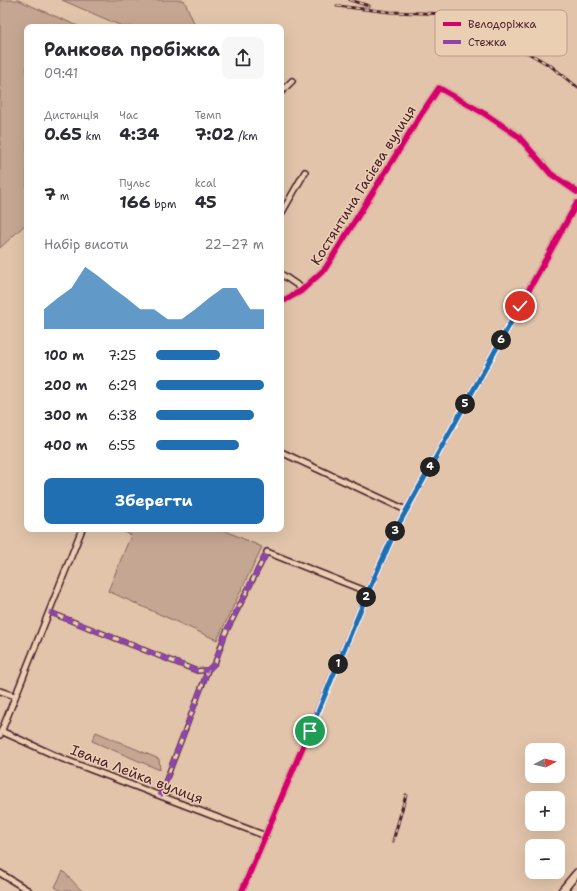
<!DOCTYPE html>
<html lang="uk">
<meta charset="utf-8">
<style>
body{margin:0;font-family:"Shantell Sans",sans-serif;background:#f7f7f7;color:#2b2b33;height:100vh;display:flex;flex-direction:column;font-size:15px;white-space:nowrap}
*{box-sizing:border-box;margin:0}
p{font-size:13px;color:#7c7c81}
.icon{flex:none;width:22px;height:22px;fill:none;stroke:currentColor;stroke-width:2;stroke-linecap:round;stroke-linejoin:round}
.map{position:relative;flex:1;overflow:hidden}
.drawer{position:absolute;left:24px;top:24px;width:260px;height:508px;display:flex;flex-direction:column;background:#fff;border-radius:8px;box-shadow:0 4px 16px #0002}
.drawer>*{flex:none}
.needle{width:26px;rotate:83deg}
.fabs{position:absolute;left:525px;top:743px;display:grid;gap:8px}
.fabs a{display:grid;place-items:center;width:40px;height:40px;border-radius:8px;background:#fff;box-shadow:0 4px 16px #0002;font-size:20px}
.pin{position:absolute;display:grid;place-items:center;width:34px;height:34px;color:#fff;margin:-17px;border:2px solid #fff;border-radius:50%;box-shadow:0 1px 4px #0007}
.km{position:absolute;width:20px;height:20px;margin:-10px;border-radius:50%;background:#222;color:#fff;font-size:11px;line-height:20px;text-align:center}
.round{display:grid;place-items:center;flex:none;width:42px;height:42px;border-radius:8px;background:#f7f7f7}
.head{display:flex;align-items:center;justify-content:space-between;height:68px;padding:0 20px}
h1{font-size:18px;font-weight:700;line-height:30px}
.figures{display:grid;grid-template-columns:repeat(3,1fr);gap:6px;height:68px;padding:4px 20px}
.figures div{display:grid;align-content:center}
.figures b{font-size:17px;font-weight:700}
.figures small{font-size:11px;font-weight:400}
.figures p{font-size:11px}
.chart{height:112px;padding:8px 20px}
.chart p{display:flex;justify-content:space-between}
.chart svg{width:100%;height:72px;margin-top:4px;fill:#1f6fb2;opacity:.7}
.cta{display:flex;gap:8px;margin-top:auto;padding:8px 20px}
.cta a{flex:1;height:46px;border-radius:8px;background:#1f6fb2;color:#fff;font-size:16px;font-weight:700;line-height:46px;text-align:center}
ul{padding:0 20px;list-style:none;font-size:13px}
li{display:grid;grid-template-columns:64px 48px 1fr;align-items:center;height:30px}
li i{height:10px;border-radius:5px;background:#1f6fb2}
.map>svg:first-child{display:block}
.green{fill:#c5a692;stroke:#88625e}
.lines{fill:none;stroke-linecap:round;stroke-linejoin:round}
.pedestrian-casing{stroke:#4a1f2b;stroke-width:6}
.minor-casing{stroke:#4a1f2b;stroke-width:8}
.secondary-casing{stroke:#4a1f2b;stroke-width:10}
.pedestrian{stroke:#ebcfb2;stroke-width:3.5}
.minor{stroke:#ebcfb2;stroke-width:5}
.secondary{stroke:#ebcfb2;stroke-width:7}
.rail-casing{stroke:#4a1f2b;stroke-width:3}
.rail{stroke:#ebcfb2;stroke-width:1.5;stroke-dasharray:4.5;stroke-linecap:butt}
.quiet{stroke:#8e44ad;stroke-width:5;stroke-dasharray:10 5;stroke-linecap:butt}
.cycleway-casing{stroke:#ebcfb2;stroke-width:8}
.cycleway{stroke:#d6006c;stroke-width:6}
.route-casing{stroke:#fff;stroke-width:8}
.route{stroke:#1f6fb2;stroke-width:5}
.labels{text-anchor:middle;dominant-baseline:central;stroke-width:3;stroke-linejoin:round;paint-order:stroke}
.street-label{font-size:14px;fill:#4a1f2b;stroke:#ebcfb2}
.key{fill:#ebcfb2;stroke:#bb9a8a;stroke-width:1}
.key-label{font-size:11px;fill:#4a1f2b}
</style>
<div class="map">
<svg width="577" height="891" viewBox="0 0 577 891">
<rect width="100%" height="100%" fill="#e1c4aa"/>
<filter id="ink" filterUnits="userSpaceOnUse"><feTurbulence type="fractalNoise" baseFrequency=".025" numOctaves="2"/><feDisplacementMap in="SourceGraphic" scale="8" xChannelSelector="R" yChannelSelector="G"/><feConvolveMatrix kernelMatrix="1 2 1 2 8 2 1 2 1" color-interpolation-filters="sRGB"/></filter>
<g filter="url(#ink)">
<path class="green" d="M0,0H18L80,27H27V223L0,248Z
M62,0H184L194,23L193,27H124Z
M117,529H221L262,547L217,640L108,591L131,535Z
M96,732L159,759L160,770L92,741Z
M63,871L81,890L84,891H61L55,887Z"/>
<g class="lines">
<defs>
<path id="pedestrian" d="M49,612L197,671L208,670
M160,796L208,670L215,663L225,634L267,552"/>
<path id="minor" d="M281,92L292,81
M281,214L305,172
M281,274L303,289
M281,302L301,291L325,269L422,113L439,88L485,114L518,136L551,174L577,192
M281,452L406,510
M267,552L368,592
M0,691L15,696
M1,731L63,759L266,836
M0,735L82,529
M0,873L29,891
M242,891L368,592L396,529L577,203"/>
<path id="secondary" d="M562,891L577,873"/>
</defs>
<use href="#pedestrian" class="pedestrian-casing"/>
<use href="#minor" class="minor-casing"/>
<use href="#secondary" class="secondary-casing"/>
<use href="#pedestrian" class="pedestrian"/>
<use href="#minor" class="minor"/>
<use href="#secondary" class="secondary"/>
<defs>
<path id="rail" d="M350,0L369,6
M337,6L390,12L451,14L467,18L551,66L577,87
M393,841L406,795"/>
</defs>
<use href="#rail" class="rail-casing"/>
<use href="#rail" class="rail"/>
<path class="quiet" d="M49,612L197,671L208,670
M160,796L208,670L215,663L225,634L267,552"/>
<defs>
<path id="cycleway" d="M281,302L301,291L325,269L422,113L439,88L485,114L518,136L551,174L577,192
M242,891L368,592L396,529L577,203"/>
</defs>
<use href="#cycleway" class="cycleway-casing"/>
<use href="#cycleway" class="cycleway"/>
</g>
</g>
<g class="lines" filter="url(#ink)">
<defs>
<path id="route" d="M310,731L368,592L396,529L520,306"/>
</defs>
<use href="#route" class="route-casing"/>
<use href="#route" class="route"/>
</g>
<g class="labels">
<g class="street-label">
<text transform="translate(363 185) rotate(-58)">Костянтина Гасієва вулиця</text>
<text transform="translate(137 774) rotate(21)">Івана Лейка вулиця</text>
</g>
</g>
<rect x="435" y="10" width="132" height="46" rx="6" class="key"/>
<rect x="443" y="22" width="18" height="4" fill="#d6006c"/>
<rect x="443" y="40" width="18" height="4" fill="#8e44ad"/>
<g class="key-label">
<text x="468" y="28">Велодоріжка</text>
<text x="468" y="46">Стежка</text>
</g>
</svg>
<div class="fabs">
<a><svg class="needle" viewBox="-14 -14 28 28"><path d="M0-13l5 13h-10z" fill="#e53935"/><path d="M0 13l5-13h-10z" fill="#7c7c81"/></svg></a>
<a>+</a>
<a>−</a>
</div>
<div class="pin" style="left:310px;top:731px;background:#1e9e55"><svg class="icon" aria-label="arrive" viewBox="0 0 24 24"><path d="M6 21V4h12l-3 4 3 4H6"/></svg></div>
<div class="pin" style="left:520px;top:306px;background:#d93025"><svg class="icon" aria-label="check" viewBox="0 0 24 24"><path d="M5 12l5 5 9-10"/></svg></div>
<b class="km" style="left:338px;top:664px">1</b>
<b class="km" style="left:366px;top:597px">2</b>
<b class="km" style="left:395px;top:531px">3</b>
<b class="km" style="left:430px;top:467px">4</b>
<b class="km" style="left:465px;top:404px">5</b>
<b class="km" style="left:501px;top:340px">6</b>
<section class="drawer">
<div class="head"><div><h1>Ранкова пробіжка</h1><p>09:41</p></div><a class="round"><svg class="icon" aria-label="share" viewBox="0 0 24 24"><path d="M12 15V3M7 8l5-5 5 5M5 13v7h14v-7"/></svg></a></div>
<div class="figures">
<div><p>Дистанція</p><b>0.65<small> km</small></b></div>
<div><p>Час</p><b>4:34</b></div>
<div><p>Темп</p><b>7:02<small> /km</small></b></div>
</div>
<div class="figures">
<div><b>7<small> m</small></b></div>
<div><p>Пульс</p><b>166<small> bpm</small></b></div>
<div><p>kcal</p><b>45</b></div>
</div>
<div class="chart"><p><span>Набір висоти</span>22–27 m</p>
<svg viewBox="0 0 160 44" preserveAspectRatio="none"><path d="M0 44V32L10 25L20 19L30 6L40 12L50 19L60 25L70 32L80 32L90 38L100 38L110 32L120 25L130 19L140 19L150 32L160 32V44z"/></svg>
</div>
<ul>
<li><b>100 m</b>7:25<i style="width:59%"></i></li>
<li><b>200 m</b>6:29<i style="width:100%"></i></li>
<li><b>300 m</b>6:38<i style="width:91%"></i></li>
<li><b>400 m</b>6:55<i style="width:77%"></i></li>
</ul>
<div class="cta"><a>Зберегти</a></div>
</section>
</div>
